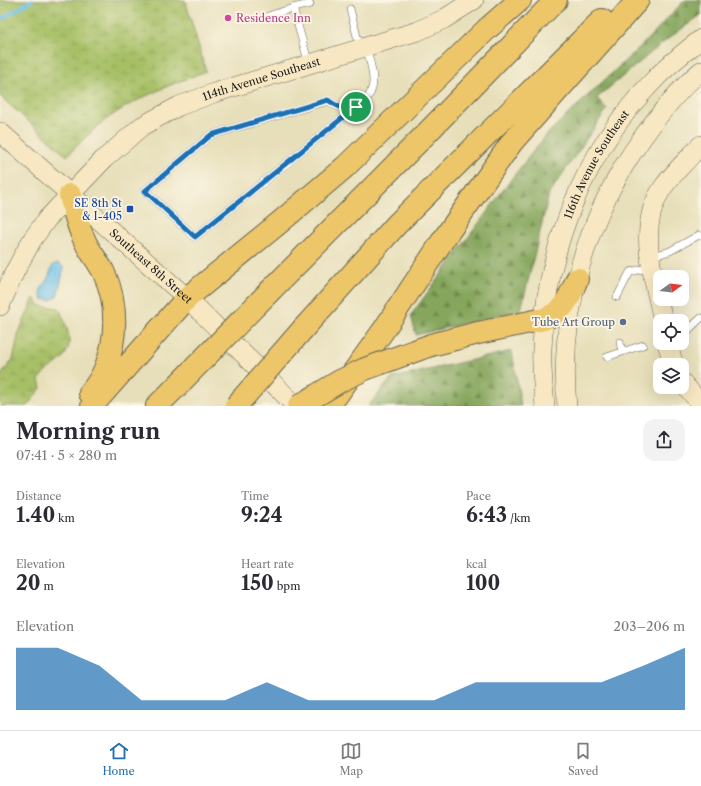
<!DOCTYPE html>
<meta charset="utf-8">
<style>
body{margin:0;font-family:"Libre Caslon Text",serif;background:#f2f2f3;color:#2b2b33;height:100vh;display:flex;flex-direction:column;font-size:15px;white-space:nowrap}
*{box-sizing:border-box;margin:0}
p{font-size:13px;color:#7c7c81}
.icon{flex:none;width:22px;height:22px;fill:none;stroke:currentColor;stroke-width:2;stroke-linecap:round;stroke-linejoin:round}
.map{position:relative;height:406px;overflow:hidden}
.side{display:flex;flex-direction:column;background:#fff;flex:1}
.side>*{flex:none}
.needle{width:26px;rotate:75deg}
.fabs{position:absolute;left:653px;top:270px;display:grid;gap:8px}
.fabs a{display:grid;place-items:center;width:36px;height:36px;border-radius:8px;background:#fff;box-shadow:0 4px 16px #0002;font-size:20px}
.pin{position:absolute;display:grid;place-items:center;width:34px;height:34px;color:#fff;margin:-17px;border:2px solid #fff;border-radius:50%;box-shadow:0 1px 4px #0007}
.round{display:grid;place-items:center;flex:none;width:42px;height:42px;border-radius:12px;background:#f2f2f3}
.headline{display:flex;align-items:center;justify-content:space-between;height:68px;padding:0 16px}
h1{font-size:22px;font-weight:700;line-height:30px}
.figures{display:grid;grid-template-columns:repeat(3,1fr);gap:6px;height:68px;padding:4px 16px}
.figures div{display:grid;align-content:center}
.figures b{font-size:20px;font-weight:700}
.figures small{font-size:11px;font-weight:400}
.figures p{font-size:11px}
.chart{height:112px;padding:8px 16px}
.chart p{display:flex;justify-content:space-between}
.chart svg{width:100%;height:72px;margin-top:4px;fill:#1f6fb2;opacity:.7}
.dock{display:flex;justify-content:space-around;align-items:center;height:56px;border-top:1px solid #e1e1e2;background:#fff;font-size:11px;color:#7c7c81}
.dock a{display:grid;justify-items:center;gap:2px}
.dock .current{color:#1f6fb2}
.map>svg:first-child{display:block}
.forest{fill:url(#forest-firs);stroke:#50613c}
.wetland{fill:url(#wetland-marsh);stroke:#626e41}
.water{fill:#6bc0e8;stroke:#446e82}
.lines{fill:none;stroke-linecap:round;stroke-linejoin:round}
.stream{stroke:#6bc0e8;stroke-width:3.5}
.lane-casing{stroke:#636053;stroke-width:8}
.secondary-casing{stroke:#636053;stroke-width:20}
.highway-casing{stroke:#636053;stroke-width:24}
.lane{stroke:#fff;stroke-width:7}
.secondary{stroke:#f7e8c3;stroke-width:19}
.highway{stroke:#ecc669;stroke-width:22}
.highway-bridge-casing{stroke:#636053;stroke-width:24;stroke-linecap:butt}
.highway-bridge{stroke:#ecc669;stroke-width:22}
.route-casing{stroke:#fff;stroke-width:8}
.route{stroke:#1f6fb2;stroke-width:5}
.hotel-dot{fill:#d1479c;stroke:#fcf5e5;stroke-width:1.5}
.transit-dot{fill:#1a4fb4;stroke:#fcf5e5;stroke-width:1.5}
.service-dot{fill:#5c6f8a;stroke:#fcf5e5;stroke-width:1.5}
.labels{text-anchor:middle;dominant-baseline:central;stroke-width:3.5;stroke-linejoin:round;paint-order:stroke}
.hotel-label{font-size:11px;fill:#b23c85;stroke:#fcf5e5;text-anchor:start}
.street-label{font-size:11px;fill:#1c1c1c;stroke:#fcf5e5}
.transit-label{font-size:11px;fill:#164399;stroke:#fcf5e5;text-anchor:end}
.service-label{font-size:11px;fill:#4e5e75;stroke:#fcf5e5;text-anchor:end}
</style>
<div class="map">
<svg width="701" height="406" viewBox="0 0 701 406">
<defs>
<pattern id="forest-firs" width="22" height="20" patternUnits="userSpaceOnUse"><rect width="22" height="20" fill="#85a65b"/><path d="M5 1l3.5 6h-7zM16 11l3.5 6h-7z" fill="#6c864a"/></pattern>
<pattern id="wetland-marsh" width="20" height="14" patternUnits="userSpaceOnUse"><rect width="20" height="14" fill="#a7c066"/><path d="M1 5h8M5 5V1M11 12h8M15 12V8" fill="none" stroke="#8fa458"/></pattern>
</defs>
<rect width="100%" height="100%" fill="#fcf5e5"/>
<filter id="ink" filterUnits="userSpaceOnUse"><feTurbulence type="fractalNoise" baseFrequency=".025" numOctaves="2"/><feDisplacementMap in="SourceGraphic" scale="8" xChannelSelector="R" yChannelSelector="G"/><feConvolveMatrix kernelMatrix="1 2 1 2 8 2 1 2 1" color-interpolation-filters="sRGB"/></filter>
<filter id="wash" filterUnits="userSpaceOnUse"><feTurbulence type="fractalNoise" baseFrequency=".012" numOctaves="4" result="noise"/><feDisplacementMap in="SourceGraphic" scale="16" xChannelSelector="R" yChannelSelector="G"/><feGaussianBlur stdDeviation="0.9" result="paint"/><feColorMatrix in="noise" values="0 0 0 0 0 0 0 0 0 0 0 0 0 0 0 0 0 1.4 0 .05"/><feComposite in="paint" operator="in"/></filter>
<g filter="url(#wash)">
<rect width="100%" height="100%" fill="#e7dfb9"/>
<path class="forest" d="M685,0H701V15L665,41L597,98L607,109L549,194L521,310L416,335L411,315L515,174L548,133L643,44Z
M512,351L521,406H368L392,378Z"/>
<path class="wetland" d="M0,0H185L206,71C172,84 138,97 108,118C93,129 80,143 67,156L0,96Z
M34,298C42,311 46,305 59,308C67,328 78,347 57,363C48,370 45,369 39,380L41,388L27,406H0V377L13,359L19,332Z"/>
<path class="water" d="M58,263L64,268L57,297L50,300L42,299L40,291L48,278L53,265Z"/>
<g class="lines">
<path class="stream" d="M0,18L5,17L32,0"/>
</g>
</g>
<g filter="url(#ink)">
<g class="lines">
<defs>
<path id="lane" d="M293,8L310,4
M350,9L360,48
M268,16L293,8L309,64
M356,107L195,237L145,191L211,135L328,101C333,104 337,107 342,108C359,111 373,97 373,81C373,69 369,58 366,47
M650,257L670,251L699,235L701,236
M617,297L630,272L651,267
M682,336L701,318
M620,342L622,352L643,345
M607,357L622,352"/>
<g id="secondary">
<path id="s1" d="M0,132L187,298L296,406"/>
<path id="s2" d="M0,306L15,271L32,240L47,219L104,159L142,126L179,106L214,93L418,31L444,19L474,0"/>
<path d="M663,321C654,277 635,226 664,186C675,171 689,158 701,145"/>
<path d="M667,343L674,365"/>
<path d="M682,382L701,404"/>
<path id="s3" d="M545,406C543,387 541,368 542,349C545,249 585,150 655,79C669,64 685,52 701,39"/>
<path d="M567,406C558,310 587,215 643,137C660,113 678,90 701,71"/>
</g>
<path id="highway" d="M70,195C74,210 77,225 84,239C89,251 98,261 104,273C118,303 117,340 105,369C101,378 96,386 90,393
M272,289L419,141L556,0
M303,329L397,224L602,20
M431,345L478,333L544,319C565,311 569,298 577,279
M92,406L187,298L279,223L345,167L487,29L520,0
M157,406L174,389
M329,406L383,331L443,240L512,142L638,0"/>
</defs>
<use href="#lane" class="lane-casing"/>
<use href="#secondary" class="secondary-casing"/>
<use href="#highway" class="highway-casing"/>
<use href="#lane" class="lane"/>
<use href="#secondary" class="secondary"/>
<use href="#highway" class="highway"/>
<defs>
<path id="highway-bridge" d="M174,389L272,289
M236,406L303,329
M299,406L340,381L365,369L431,345"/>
</defs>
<use href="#highway-bridge" class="highway-bridge-casing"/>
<use href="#highway-bridge" class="highway-bridge"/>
</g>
</g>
<g class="lines" filter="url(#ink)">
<defs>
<path id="route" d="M328,100C339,108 343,109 356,107L195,237L145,191L211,135Z"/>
</defs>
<use href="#route" class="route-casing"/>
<use href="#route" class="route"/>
</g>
<circle class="hotel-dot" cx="228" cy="18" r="4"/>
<rect class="transit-dot" x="126" y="205" width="8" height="8" rx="2"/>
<circle class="service-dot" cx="623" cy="322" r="4"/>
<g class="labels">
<g class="hotel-label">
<text x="236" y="18">Residence Inn</text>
</g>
<g class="street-label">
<text stroke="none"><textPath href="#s2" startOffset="361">114th Avenue Southeast</textPath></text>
<text stroke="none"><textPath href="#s3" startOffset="252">116th Avenue Southeast</textPath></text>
<text stroke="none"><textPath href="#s1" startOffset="202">Southeast 8th Street</textPath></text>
</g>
<g class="transit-label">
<text x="122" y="203">SE 8th St<tspan x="122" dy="13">&amp; I-405</tspan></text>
</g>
<g class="service-label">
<text x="615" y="322">Tube Art Group</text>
</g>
</g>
</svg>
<div class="fabs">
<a><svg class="needle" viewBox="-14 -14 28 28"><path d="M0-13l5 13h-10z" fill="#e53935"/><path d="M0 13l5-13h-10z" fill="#7c7c81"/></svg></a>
<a><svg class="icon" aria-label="locate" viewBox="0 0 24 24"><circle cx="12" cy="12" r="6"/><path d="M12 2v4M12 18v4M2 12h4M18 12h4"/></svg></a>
<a><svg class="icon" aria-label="layers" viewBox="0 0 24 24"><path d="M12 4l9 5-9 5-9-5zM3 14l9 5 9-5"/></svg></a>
</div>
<div class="pin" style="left:356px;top:107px;background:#1e9e55"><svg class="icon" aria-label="arrive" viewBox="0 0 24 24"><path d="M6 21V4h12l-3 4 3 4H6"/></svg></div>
</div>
<section class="side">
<div class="headline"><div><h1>Morning run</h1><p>07:41 · 5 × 280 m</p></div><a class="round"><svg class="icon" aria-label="share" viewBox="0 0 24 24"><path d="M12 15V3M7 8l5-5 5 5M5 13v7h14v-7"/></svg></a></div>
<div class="figures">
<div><p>Distance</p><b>1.40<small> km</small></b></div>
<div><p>Time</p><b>9:24</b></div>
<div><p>Pace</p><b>6:43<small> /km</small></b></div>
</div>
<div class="figures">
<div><p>Elevation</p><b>20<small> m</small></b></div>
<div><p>Heart rate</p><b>150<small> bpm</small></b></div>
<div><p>kcal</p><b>100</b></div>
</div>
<div class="chart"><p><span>Elevation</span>203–206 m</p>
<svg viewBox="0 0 160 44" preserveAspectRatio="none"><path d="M0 44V6L10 6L20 17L30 38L40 38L50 38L60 27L70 38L80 38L90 38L100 38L110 27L120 27L130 27L140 27L150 17L160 6V44z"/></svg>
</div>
</section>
<nav class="dock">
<a class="current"><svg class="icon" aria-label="home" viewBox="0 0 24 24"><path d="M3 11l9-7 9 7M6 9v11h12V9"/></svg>Home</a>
<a><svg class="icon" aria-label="map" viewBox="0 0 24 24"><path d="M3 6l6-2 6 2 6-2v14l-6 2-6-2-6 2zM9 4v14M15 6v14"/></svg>Map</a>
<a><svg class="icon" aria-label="saved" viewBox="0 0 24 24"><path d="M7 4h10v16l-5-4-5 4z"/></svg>Saved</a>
</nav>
